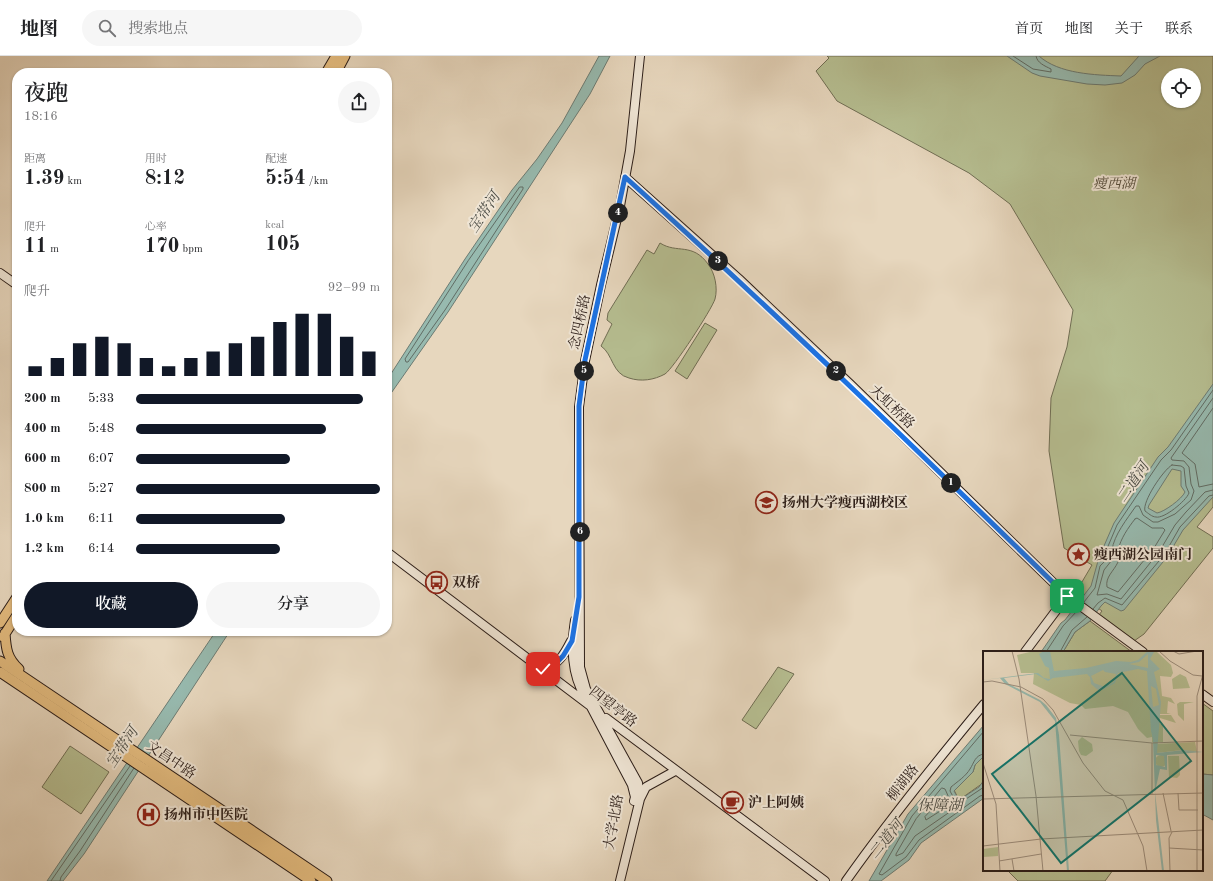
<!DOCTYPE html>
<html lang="zh">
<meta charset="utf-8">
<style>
body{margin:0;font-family:"Old Standard TT","Noto Serif SC",serif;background:#f6f6f6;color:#202124;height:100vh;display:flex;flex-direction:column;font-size:15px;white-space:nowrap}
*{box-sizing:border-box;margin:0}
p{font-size:13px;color:#757577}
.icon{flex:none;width:22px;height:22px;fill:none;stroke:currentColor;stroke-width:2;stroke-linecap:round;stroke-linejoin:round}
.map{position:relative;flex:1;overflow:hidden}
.panel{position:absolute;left:12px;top:12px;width:380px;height:568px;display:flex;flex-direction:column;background:#fff;border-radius:16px;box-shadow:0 1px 3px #0004}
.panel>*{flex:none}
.tools{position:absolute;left:1161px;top:12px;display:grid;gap:8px}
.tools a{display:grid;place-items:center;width:40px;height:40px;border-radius:50%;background:#fff;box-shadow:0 1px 3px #0004;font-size:20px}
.pin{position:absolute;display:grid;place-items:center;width:34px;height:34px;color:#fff;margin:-17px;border-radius:8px;box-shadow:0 2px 6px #0006}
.km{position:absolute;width:20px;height:20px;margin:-10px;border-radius:50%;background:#222;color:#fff;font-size:11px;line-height:20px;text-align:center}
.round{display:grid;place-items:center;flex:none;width:42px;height:42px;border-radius:21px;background:#f6f6f6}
.overview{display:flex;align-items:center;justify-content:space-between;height:68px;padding:0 12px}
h1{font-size:22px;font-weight:600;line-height:30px}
.figures{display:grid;grid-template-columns:repeat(3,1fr);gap:6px;height:68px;padding:4px 12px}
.figures div{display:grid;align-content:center}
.figures b{font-size:20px;font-weight:600}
.figures small{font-size:11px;font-weight:400}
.figures p{font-size:11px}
.chart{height:112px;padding:8px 12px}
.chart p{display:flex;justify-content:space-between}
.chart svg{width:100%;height:72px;margin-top:4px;stroke:#111827;stroke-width:6}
.button{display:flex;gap:8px;margin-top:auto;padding:8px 12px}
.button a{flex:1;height:46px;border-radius:24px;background:#111827;color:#fff;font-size:16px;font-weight:600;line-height:46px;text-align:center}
.button a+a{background:#f6f6f6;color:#202124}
ul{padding:0 12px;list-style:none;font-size:13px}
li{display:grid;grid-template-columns:64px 48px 1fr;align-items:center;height:30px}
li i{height:10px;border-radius:5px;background:#111827}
header{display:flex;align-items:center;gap:24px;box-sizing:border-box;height:56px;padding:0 20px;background:#fff;border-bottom:1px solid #e0e0e0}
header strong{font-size:19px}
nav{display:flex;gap:22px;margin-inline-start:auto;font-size:14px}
.search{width:280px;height:36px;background:#f6f6f6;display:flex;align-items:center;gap:10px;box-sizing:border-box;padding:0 14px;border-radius:22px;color:#757577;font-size:15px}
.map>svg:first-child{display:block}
.green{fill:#b6be91;stroke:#706e54;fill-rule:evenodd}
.water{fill:#97baaf;stroke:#6c7b73;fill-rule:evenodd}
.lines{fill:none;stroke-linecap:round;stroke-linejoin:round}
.shore{stroke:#616c64;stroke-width:1}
.secondary-casing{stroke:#2b1d18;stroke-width:10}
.primary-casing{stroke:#2b1d18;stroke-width:11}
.secondary{stroke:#efe5d5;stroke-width:8}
.primary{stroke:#e4bc7f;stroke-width:9}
.route-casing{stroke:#fff;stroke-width:8}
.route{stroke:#1a73e8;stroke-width:5}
.labels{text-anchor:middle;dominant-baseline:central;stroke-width:4;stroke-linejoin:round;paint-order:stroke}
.park-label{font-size:14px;font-style:italic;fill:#554d3c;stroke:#efe5d5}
.street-label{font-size:14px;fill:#2b1d18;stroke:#efe5d5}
.poi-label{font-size:14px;font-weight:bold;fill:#2b1d18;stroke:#efe5d5;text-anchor:start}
.water-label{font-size:15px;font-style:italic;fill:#4b4c45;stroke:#efe5d5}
.inset-road{fill:none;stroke:#9c8d7c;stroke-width:1}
.view{fill:#0f766e;fill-opacity:0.15;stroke:#0f766e;stroke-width:2}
.inset-edge{fill:none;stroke:#2b1d18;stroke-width:2}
</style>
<header>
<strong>地图</strong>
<div class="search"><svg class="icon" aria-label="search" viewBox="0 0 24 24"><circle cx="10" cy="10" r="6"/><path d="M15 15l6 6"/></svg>搜索地点</div>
<nav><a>首页</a><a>地图</a><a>关于</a><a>联系</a></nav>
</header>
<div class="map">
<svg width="1213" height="825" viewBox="0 0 1213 825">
<rect width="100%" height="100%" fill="#e7d7be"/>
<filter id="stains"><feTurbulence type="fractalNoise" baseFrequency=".005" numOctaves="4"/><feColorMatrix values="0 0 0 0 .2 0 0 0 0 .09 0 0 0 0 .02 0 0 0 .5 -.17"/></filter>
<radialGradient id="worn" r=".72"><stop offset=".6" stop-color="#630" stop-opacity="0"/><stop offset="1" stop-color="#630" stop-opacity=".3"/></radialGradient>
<path class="green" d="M827,0H1213V451L1197,471L1213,481V492L1144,578L1134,585L1099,559L1102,555L1076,536L1092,509L1064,492L1049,395L1051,342L1067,291L1073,254L1010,148L969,117L837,45L816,15L829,2ZM1168,19H1194V45H1168Z
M660,187C677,198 692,186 708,208C715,217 718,232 715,243C712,253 673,313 665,318C654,324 641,326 629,322C612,318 613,298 601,290L612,268L607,264L608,257L647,194L654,198Z
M705,267L717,274L687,323L675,315Z
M1090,565L1132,596H1063L1075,576Z
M778,611L794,618L756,673L742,664Z
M1202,647L1213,655V719L1202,718Z
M70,690L109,716L81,758L42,731Z
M984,700L983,727L959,744L954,734L973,716L975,709Z
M1010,814H1113L1105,825H1018L1009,816Z"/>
<path class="water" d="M599,0H610L590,38L448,256L387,343V324L465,203L512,134L537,103L562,67Z
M1007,0H1039C1059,18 1095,19 1121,20L1139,0H1160L1145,8L1135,19L1122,27L1105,29L1087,28L1040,20L1032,17Z
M1213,328V441L1183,474L1167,501L1124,554L1121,555L1105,546L1101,550L1090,565L1075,576L1063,596H1041L1061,567L1065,564L1091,530L1098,505H1101L1104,500L1100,499L1114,467L1158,401L1168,391ZM1172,413L1181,415V430L1185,436C1182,443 1164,456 1157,457L1148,452L1149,449Z
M216,575H230L84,798L63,825H47Z
M984,669V700L975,709L973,716L954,735L959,744L979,731L984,724V742L921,787L909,804L881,825H869L908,758Z
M1202,718L1213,719V764L1202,758Z"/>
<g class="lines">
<path class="shore" d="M1013,0L1033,13L1051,16V13C1045,10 1037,7 1036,0
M520,131H523V133L445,254L408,306H406L405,303L468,205Z
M1213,342L1171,402L1172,404L1184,405L1189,411L1191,428L1194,435L1191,444L1175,458L1158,466H1153L1143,459L1139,450H1136C1127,463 1114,479 1112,494C1111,497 1113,500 1112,504L1104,514L1097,539L1107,538L1121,543L1159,496L1175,469L1186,456L1205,436L1213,434
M1213,352L1182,397L1195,408L1199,431L1213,428
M1172,409L1181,410L1184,412L1186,430L1189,437C1186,445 1164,463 1156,461C1152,461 1148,457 1145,455C1142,446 1163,414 1172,409Z
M1135,463L1137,462L1152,472H1163L1165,474L1154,492L1118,536L1107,531C1105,521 1114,515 1118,506C1119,502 1117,498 1118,494C1121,482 1128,472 1135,463Z
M1084,546L1095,532L1100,510L1107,503L1106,495L1117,469L1161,404L1171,394L1213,334
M1093,553L1098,547L1105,542L1122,549L1164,499L1180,471L1209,440L1213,439
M1046,596L1063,570L1078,554
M1060,596L1072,574L1087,561
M984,675L912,760L879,818L882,819L906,801L919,784L980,740L984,739
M984,698C975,699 974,707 970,713C966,720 957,726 951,731L950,735L956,746L960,747L984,731
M942,732L945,733L954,753L915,780L903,797L896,800V798L916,763Z
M941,744L945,752L926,764L925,761Z
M51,825L130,710
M60,825L61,821L80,795L134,712"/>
<defs>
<path id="secondary" d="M625,121L739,223L851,329L1067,540L1143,596
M0,217L17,229
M387,496L597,655
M575,564C571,591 571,617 585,641
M1025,596L1067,540
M543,613C558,609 564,599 571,585
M1202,638L1213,646
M591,651L632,729L635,741L634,745
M606,662L825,825
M640,743L646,731L675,715
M620,825L640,743L638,727L586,633L580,611L579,351L585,305L601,229L620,150L630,95L640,0
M846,825C889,764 936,706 984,648"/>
<path id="primary" d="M326,17L336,0
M336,17L345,0
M0,567L17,541
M5,577C6,593 7,602 19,613
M3,581L17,559
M0,605L327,825
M0,616L311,825"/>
</defs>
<use href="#secondary" class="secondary-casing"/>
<use href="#primary" class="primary-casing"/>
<use href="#secondary" class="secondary"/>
<use href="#primary" class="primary"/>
</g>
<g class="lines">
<defs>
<path id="route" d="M543,613L552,611L563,600L572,585L579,541V350L585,304L625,121C776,257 921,398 1067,540"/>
</defs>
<use href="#route" class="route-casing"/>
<use href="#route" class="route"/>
</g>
<defs>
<symbol id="university-ring" viewBox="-11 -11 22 22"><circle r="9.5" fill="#efe5d5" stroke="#8f2418" stroke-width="1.5"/><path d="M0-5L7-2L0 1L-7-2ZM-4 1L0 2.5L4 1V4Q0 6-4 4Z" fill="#8f2418"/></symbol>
<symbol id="sight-ring" viewBox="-11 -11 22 22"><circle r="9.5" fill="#efe5d5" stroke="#8f2418" stroke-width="1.5"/><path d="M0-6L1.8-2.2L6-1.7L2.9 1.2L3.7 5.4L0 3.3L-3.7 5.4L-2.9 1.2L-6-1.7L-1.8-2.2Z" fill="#8f2418"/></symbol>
<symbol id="bus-ring" viewBox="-11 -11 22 22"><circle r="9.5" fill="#efe5d5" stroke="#8f2418" stroke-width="1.5"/><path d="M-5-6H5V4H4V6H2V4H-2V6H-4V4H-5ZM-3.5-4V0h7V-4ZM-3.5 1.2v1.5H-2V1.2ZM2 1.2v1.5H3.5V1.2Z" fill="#8f2418"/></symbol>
<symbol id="cafe-ring" viewBox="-11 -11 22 22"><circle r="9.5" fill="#efe5d5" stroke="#8f2418" stroke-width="1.5"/><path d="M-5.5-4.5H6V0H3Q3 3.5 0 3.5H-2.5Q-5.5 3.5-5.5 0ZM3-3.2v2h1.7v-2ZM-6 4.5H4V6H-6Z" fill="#8f2418"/></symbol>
<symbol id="hospital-ring" viewBox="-11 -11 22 22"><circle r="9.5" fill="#efe5d5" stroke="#8f2418" stroke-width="1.5"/><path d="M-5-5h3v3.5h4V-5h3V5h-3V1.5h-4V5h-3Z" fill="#8f2418"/></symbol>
</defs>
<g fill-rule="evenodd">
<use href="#university-ring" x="754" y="434" width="25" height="25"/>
<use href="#sight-ring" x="1066" y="486" width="25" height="25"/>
<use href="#bus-ring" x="424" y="514" width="25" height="25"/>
<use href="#cafe-ring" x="720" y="734" width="25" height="25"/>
<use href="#hospital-ring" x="136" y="746" width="25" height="25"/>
</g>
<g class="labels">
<g class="park-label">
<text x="1114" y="128">瘦西湖</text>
</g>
<g class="street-label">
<text transform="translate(580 266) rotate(-78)">念四桥路</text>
<text transform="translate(892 351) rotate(44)">大虹桥路</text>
<text transform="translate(613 651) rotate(38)">四望亭路</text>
<text transform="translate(171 704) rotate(34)">文昌中路</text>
<text transform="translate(903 727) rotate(-52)">柳湖路</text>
<text transform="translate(614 766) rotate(-80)">大学北路</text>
</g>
<g class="poi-label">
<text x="782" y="447">扬州大学瘦西湖校区</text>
<text x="1094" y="499">瘦西湖公园南门</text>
<text x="452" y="527">双桥</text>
<text x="748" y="747">沪上阿姨</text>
<text x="164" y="759">扬州市中医院</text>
</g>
<g class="water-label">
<text transform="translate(485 157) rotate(-56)">宝带河</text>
<text transform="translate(1134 427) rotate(-56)">二道河</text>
<text transform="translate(123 692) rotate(-56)">宝带河</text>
<text x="940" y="750">保障湖</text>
<text transform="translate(887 784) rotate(-51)">二道河</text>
</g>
</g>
<g transform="translate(983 595)">
<rect width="220" height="220" fill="#e7d7be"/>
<path d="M51,0L174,1L188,14L190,22L188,26L177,25L179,45L188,47L192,53L185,50L184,62L188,63H177V64H188L193,72L177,67V73H180V91H169V86L164,87L155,78L145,61L130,55L102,58L98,54L87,52L50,33L51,22H38L34,4ZM197,23L203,26L207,37L190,38L189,28ZM197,51H211L201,53V70L195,64L194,53ZM99,86L109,93L110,100L103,105L98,104L96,100L95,90ZM212,91L214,101L199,99L174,102L173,93ZM172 110a6 6 0 1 1 12 0a6 6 0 1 1-12 0ZM185,105H196L197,124L194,127L186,126ZM15,196V205L0,206V198Z" fill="#b6be91"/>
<path d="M61,0H67L71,20L103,17L133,10L148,11L155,9L165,0L171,1L167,8L177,18L171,21L178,51L174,102L201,99L220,101L184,104V119L177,118L172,141L181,220H179L173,169L170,89L168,80L164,20L155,18L135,22L132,32L119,39H115L108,33L107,26L104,23L70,27L65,30L53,23L21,27L26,33L57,49L63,54L73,67L76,84L86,220H84L72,70L57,51L22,33L17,27L0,29L55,22L61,27L67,28L66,17L62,15L56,3ZM165,3V17L146,13L156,11ZM120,19L122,21L133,23L131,31L122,36L111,32L108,25ZM168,35L173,38L176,54L170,56ZM173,104L181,105L182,116L173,114Z" fill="#97baaf" fill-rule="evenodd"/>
<path class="inset-road" d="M29,0L36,28L53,145L60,220M176,0L187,10L210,24L219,25M190,0L196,3L214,0M0,31L9,30L38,36L60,48L70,59L100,112L122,140L140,149L160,195L164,220M87,84L169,92L220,90M169,92V143M0,112L13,153L17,220M180,142L188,180M195,142L196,159H215M0,148L220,142M0,195L58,188L220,179M186,197L220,199M29,208L31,220M16,210L58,203M187,220L186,187L189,181M214,220V45L220,23"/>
<path class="view" d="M139,22L208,110L78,212L9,123Z"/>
<rect width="220" height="220" class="inset-edge"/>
</g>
<rect width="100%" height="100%" filter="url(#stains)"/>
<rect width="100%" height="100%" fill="url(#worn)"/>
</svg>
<div class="tools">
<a><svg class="icon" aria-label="locate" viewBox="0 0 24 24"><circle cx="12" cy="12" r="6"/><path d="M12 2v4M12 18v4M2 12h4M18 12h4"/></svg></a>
</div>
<div class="pin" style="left:1067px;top:540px;background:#1e9e55"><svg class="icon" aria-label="arrive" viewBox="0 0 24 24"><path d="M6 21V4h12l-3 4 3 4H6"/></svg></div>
<div class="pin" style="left:543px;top:613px;background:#d93025"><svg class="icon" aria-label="check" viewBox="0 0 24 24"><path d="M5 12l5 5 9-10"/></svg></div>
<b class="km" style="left:951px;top:427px">1</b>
<b class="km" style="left:836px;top:315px">2</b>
<b class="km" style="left:718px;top:205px">3</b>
<b class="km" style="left:618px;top:157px">4</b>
<b class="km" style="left:584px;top:315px">5</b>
<b class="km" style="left:580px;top:476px">6</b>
<section class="panel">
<div class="overview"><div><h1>夜跑</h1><p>18:16</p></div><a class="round"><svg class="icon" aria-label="share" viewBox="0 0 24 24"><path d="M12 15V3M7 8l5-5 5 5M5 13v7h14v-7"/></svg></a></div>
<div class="figures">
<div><p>距离</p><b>1.39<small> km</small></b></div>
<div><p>用时</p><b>8:12</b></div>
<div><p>配速</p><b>5:54<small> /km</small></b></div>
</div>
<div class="figures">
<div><p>爬升</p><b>11<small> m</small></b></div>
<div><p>心率</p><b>170<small> bpm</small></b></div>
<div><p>kcal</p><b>105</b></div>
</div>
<div class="chart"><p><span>爬升</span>92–99 m</p>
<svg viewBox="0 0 160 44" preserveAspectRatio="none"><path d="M5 44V38M15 44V33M25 44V24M35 44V20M45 44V24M55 44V33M65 44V38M75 44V33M85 44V29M95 44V24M105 44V20M115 44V11M125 44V6M135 44V6M145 44V20M155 44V29"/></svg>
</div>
<ul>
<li><b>200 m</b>5:33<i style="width:93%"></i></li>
<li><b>400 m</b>5:48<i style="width:78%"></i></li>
<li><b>600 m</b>6:07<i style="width:63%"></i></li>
<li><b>800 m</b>5:27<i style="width:100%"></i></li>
<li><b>1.0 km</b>6:11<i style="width:61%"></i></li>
<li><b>1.2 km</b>6:14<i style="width:59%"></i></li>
</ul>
<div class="button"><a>收藏</a><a>分享</a></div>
</section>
</div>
